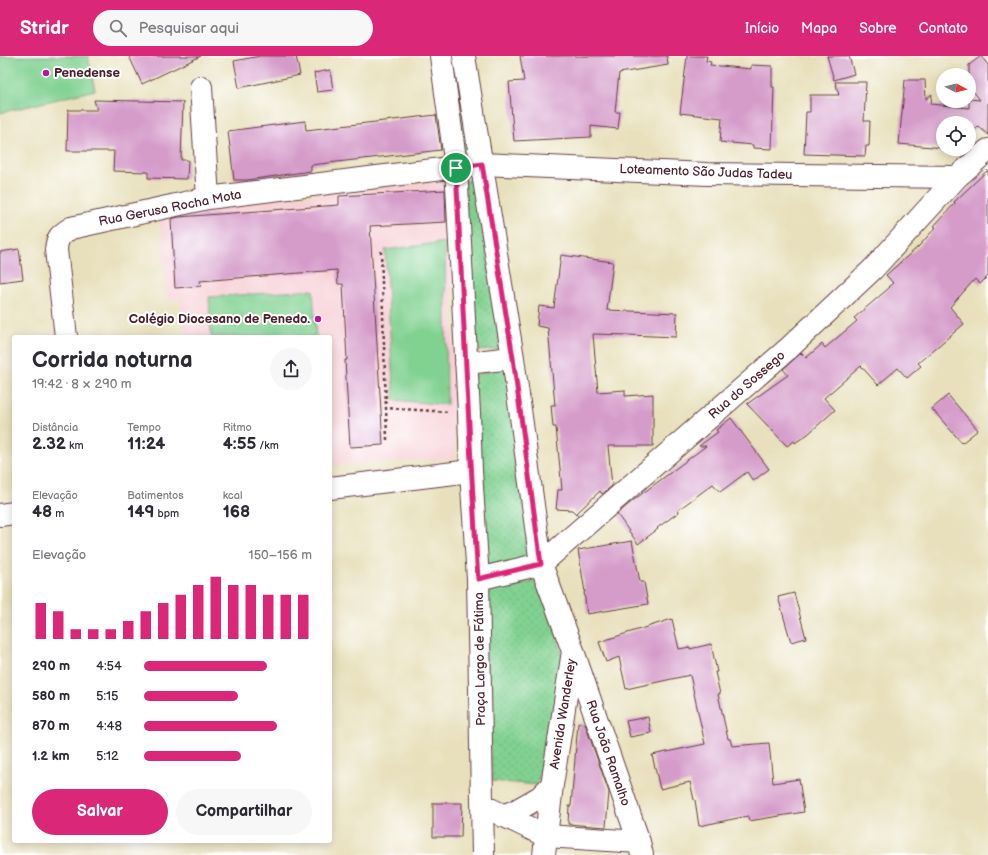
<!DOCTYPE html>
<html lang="pt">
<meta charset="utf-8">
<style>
body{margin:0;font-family:"Balsamiq Sans",sans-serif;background:#f7f7f7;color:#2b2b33;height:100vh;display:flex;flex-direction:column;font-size:15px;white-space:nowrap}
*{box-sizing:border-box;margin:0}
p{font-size:13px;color:#7c7c81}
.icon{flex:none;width:22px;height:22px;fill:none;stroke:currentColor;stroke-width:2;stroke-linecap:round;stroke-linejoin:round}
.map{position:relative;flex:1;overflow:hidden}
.panel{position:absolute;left:12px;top:279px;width:320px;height:508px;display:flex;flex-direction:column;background:#fff;border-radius:4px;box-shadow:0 2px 10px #0003}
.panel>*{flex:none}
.needle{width:26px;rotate:97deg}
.controls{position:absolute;left:936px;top:12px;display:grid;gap:8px}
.controls a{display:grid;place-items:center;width:40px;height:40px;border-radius:50%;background:#fff;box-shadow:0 2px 10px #0003;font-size:20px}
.pin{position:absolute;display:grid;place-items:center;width:34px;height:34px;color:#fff;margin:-17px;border:2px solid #fff;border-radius:50%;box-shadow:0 1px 4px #0007}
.round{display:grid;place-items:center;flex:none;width:42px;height:42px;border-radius:21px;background:#f7f7f7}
.overview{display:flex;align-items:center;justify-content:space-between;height:68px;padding:0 20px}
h1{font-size:22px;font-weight:700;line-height:30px}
.stats{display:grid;grid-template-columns:repeat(3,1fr);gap:6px;height:68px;padding:4px 20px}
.stats div{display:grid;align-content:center}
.stats b{font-size:17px;font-weight:700}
.stats small{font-size:11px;font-weight:400}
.stats p{font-size:11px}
.chart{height:112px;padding:8px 20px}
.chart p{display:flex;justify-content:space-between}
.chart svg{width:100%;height:72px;margin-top:4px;stroke:#db2777;stroke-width:6}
.cta{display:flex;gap:8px;margin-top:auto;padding:8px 20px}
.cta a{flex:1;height:46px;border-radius:24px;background:#db2777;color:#fff;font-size:16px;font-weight:700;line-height:46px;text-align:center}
.cta a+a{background:#f7f7f7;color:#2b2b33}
ul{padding:0 20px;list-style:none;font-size:13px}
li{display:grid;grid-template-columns:64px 48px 1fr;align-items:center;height:30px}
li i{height:10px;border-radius:5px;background:#db2777}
header{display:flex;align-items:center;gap:24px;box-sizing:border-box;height:56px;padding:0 20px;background:#db2777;color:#fff}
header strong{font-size:19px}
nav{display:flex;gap:22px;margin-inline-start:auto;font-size:14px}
.search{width:280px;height:36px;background:#f7f7f7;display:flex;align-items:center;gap:10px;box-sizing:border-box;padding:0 14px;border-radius:22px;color:#7c7c81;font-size:15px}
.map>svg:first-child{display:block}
.built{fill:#f7cfd5}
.green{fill:#81d191;stroke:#66785e}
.park{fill:url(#park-dots);stroke:#66785e}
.building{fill:#d59cca}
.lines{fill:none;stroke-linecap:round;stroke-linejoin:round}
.minor-casing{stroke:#623c41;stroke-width:24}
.major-casing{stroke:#623c41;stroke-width:24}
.path{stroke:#623c41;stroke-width:2.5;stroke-dasharray:3 3;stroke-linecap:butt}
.minor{stroke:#fff;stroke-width:22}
.major{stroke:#fff;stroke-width:22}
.route-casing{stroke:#fff;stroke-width:8}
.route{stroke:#db2777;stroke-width:5}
.poi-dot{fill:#b5179e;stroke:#fff;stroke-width:1.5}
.labels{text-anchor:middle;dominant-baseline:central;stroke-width:4;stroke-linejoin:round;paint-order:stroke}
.poi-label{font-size:13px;font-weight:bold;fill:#4a1f2b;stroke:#fff;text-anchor:start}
.street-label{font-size:13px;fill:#4a1f2b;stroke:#fff}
</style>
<header>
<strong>Stridr</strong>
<div class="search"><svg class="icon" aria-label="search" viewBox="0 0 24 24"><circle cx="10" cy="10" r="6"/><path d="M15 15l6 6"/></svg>Pesquisar aqui</div>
<nav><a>Início</a><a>Mapa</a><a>Sobre</a><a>Contato</a></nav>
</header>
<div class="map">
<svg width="988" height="799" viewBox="0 0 988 799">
<defs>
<pattern id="park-dots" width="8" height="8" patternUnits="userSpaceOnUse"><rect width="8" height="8" fill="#81d191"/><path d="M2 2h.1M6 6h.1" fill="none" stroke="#71b37d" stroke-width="1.8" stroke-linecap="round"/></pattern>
</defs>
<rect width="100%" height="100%" fill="#fff"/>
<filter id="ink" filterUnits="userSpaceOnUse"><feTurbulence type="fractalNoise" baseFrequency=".025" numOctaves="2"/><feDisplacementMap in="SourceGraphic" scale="8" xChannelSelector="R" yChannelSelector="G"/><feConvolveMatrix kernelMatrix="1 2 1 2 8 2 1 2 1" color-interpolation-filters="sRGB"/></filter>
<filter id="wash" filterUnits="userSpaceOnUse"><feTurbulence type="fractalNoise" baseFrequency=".012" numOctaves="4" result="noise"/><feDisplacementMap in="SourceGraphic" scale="16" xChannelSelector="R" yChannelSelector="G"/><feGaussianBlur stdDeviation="0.9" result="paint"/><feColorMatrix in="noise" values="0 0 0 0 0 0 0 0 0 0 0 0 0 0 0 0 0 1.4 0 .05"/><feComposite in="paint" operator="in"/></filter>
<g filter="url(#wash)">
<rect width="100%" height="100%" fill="#e8e0bc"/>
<path class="built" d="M451,124L455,403L330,409V281H186L180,245L168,244L158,156Z"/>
<path class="green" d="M0,0H88L95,34L0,57Z
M445,186L447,349L394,344L385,194Z
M313,234L316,281H211L209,241Z"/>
<path class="park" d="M451,0H455L474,98L465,100Z
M473,123L505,293L473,295L465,126Z
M505,308L531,507L485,518L472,321Z
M537,526L554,568L564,605L562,639L537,729L492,725L482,531Z"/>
<g id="blocks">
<path class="building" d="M129,0H201L142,28Z
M260,0H296L300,19L239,32L234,5Z
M520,0H667L668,9L619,17L615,56H620L618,73L591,70V81L514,85L509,26L524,25Z
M687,0H707L706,5L711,6L710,9L751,13V9L772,10V31H774L772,93L753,92V89L720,86L722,62L680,57Z
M827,0H849L854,18L834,24Z
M981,0L988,9V79L978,70L969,81V67H960L958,65V67H943V92L899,88L905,24H925L926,43L932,38L931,48L969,52V43L980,44L969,30V9Z
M330,14L333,34L317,36L314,17Z
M835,26H866L864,65H870L869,90H866L865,100L804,98L806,56H810V39H839Z
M94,44L183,46L181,104H188L187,123L148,122V116L113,115L114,95H67L68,54H97Z
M436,59L441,94L311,109V115L247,124H234L228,75L305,65L306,74Z
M988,114V220L980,228L975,223L950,251L964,268L918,307L921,310L907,322L898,312L878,329L861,310L824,342L835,354L808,378L795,387L794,385L787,390L747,348L788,319L783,313L801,297L806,302L822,288L825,292L857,265L854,262L889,232L888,231L893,227L886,219L919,190L936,171L934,170L955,147L954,146Z
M445,134L446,166L370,170L383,389L350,391L345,304H347L343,228H338L337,214L200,225L201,230L175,232L171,163L179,161L339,149V140Z
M19,193L23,223L0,226V196Z
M561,199L613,206L607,254L677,257L676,281L628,279L593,278L598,336L625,334V340L653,338V390H608L612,430L602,438L600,435L576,458L572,454L556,453L558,434H562L556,371H553L551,349H555L548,272L537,270L539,250L554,252Z
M948,339L978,374L962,387L932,353Z
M731,362L769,413L753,425L747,416L720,436L713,428L678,454L679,456L657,472L658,473L638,488L617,458L635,443L706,390H699L718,376L716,374Z
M632,485L640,526H644L648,548L587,558L584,536H585L578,494Z
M794,537L806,582L791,586L778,541Z
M672,563L679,593L690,591V593L711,588L717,616H715L720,638H718L728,683H730L732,690L769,687L773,727L799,723L804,756L749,765L748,760L699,770L695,744H694L690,726L660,733L652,699L705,688L690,619L626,633L619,601L606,606L599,586Z
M648,661L651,677L630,681L626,665Z
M578,667L585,668L609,736L606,771L568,768L569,750H571Z
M433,747H462L461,781H433Z"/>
</g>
</g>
<g filter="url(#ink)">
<use href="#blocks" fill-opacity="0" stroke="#623c41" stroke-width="1"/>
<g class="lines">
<defs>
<path id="minor" d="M201,31L208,142
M66,281L56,194C57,181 60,179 71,172L208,142L482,108L707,118L957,121
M330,432L471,415
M0,459L14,457
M478,523L541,508L790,291L873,213L957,121L988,94
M573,595L639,786L642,799
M490,753L546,780L639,786"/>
<path id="major" d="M441,0L456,111L469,357L471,415L478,523L483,799
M464,0L513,302L541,508L573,595L552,729L544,799
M466,307L513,302
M503,760L517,754L540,741L552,729"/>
</defs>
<use href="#minor" class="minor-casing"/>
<use href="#major" class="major-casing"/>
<path class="path" d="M381,195L386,352
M387,384L386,352L449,356"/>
<use href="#minor" class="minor"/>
<use href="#major" class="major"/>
</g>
</g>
<g class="lines" filter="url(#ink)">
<defs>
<path id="route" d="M482,108L513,302L541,508L478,523C469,386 463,249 456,112Z"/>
</defs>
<use href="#route" class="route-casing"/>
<use href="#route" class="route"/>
</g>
<g class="poi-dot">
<circle cx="46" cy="17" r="4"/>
<circle cx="318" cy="263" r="4"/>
</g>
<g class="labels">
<g class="poi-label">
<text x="54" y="17">Penedense</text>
<text x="310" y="263" text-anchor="end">Colégio Diocesano de Penedo.</text>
</g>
<g class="street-label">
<text transform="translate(706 116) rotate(2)">Loteamento São Judas Tadeu</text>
<text transform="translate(170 152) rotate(-11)">Rua Gerusa Rocha Mota</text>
<text transform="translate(747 329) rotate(-41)">Rua do Sossego</text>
<text transform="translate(480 603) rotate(-91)">Praça Largo de Fátima</text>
<text transform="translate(563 658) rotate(-81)">Avenida Wanderley</text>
<text transform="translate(608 697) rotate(71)">Rua João Ramalho</text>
</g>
</g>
</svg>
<div class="controls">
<a><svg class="needle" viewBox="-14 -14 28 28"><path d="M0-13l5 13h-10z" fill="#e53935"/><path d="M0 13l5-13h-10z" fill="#7c7c81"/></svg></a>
<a><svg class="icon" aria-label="locate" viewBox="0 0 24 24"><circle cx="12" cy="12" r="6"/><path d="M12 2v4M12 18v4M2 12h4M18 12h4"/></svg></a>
</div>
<div class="pin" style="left:456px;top:112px;background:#1e9e55"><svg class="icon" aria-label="arrive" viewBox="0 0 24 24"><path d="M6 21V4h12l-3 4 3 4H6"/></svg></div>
<section class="panel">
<div class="overview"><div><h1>Corrida noturna</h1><p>19:42 · 8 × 290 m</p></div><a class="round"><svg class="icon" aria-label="share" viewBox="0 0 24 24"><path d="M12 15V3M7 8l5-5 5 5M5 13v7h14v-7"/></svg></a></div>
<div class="stats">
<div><p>Distância</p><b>2.32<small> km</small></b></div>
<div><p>Tempo</p><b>11:24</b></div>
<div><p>Ritmo</p><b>4:55<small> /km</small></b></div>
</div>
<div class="stats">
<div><p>Elevação</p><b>48<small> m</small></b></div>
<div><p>Batimentos</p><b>149<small> bpm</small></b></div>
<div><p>kcal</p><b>168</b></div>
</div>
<div class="chart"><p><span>Elevação</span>150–156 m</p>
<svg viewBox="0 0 160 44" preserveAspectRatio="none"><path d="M5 44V22M15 44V27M25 44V38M35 44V38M45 44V38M55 44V33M65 44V27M75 44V22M85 44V17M95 44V11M105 44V6M115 44V11M125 44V11M135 44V17M145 44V17M155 44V17"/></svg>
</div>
<ul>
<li><b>290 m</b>4:54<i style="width:73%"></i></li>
<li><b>580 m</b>5:15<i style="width:56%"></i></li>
<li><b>870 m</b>4:48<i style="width:79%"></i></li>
<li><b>1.2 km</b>5:12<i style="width:58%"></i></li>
</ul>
<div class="cta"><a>Salvar</a><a>Compartilhar</a></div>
</section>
</div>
